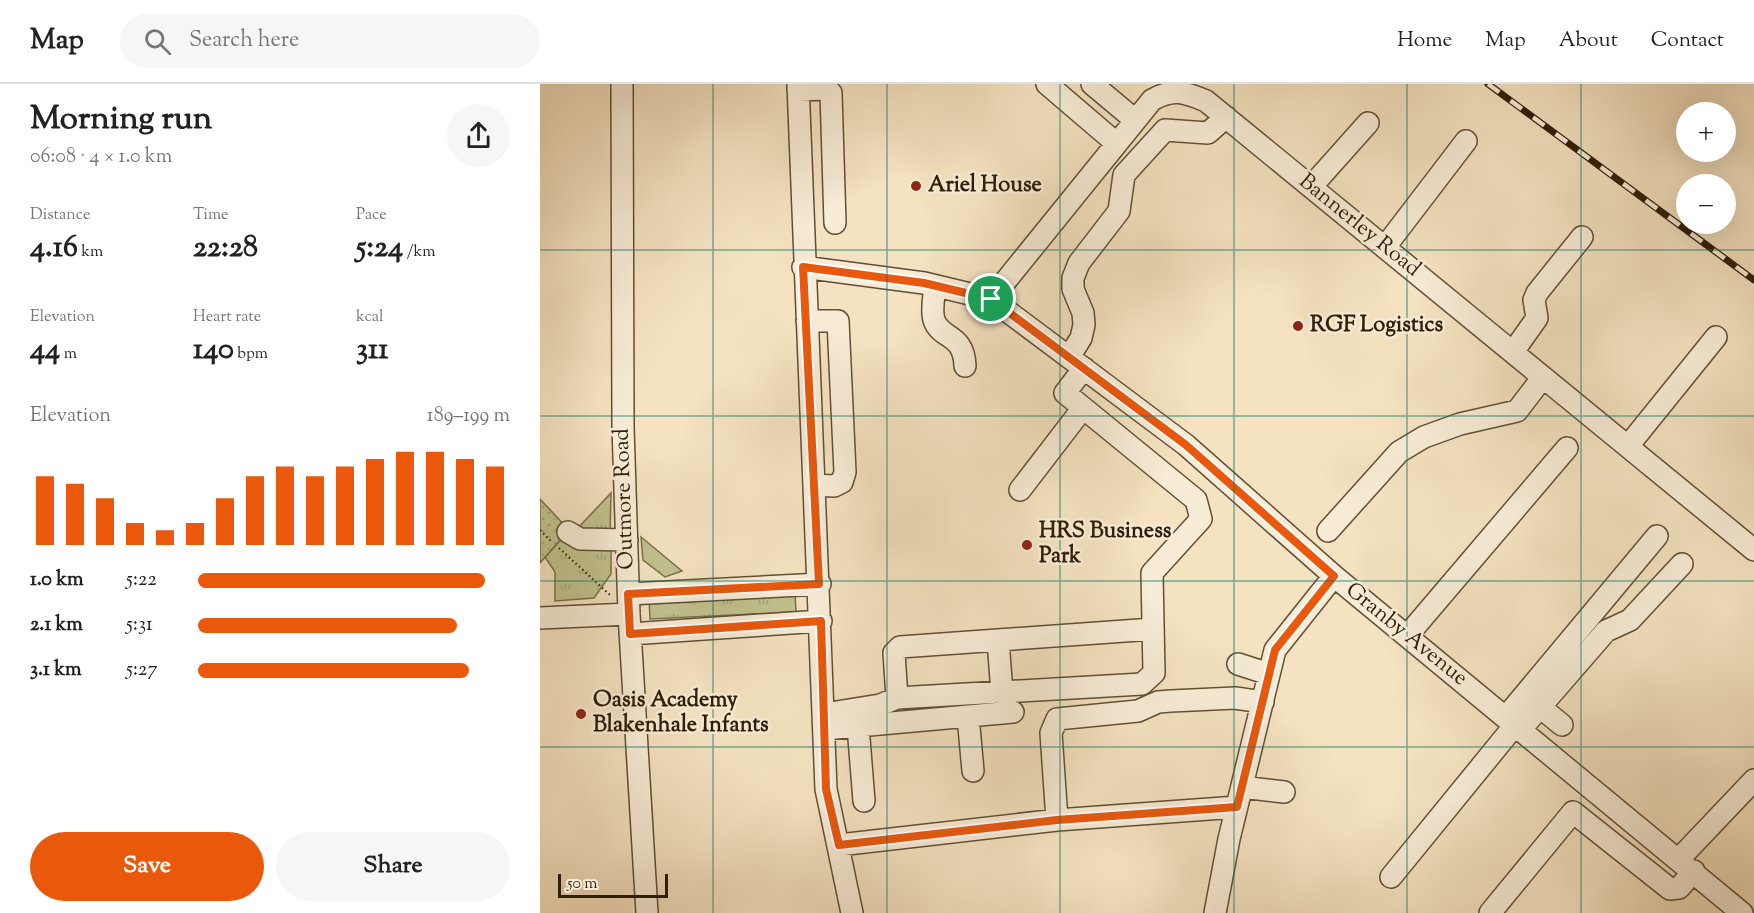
<!DOCTYPE html>
<meta charset="utf-8">
<style>
body{margin:0;font-family:"Sorts Mill Goudy",serif;background:#f6f6f6;color:#222;height:100vh;display:flex;flex-direction:column;font-size:22px;white-space:nowrap}
*{box-sizing:border-box;margin:0}
p{font-size:20px;color:#767676}
.icon{flex:none;width:33px;height:33px;fill:none;stroke:currentColor;stroke-width:2;stroke-linecap:round;stroke-linejoin:round}
.map{position:relative;flex:1;overflow:hidden}
.side{display:flex;flex-direction:column;background:#fff;width:540px}
.side>*{flex:none}
.fabs{position:absolute;left:1136px;top:18px;display:grid;gap:12px}
.fabs a{display:grid;place-items:center;width:60px;height:60px;border-radius:50%;background:#fff;box-shadow:0 6px 24px #0002;font-size:30px}
.scale{position:absolute;left:18px;bottom:15px;width:110px;box-sizing:border-box;padding-left:6px;border:3px solid #301e07;border-top:0;font-size:16px;line-height:21px;white-space:nowrap;color:#301e07;-webkit-text-stroke:4px #f8ecd6;paint-order:stroke}
.pin{position:absolute;display:grid;place-items:center;width:51px;height:51px;color:#fff;margin:-26px;border:3px solid #fff;border-radius:50%;box-shadow:0 2px 6px #0007}
.round{display:grid;place-items:center;flex:none;width:63px;height:63px;border-radius:32px;background:#f6f6f6}
.overview{display:flex;align-items:center;justify-content:space-between;height:102px;padding:0 30px}
h1{font-size:33px;font-weight:700;line-height:45px}
.metrics{display:grid;grid-template-columns:repeat(3,1fr);gap:9px;height:102px;padding:6px 30px}
.metrics div{display:grid;align-content:center}
.metrics b{font-size:30px;font-weight:700}
.metrics small{font-size:16px;font-weight:400}
.metrics p{font-size:16px}
.chart{height:168px;padding:12px 30px}
.chart p{display:flex;justify-content:space-between}
.chart svg{width:100%;height:108px;margin-top:6px;stroke:#ea580c;stroke-width:6}
.action{display:flex;gap:12px;margin-top:auto;padding:12px 30px}
.action a{flex:1;height:69px;border-radius:36px;background:#ea580c;color:#fff;font-size:24px;font-weight:700;line-height:69px;text-align:center}
.action a+a{background:#f6f6f6;color:#222}
ul{padding:0 30px;list-style:none;font-size:20px}
li{display:grid;grid-template-columns:96px 72px 1fr;align-items:center;height:45px}
li i{height:15px;border-radius:8px;background:#ea580c}
header{display:flex;align-items:center;gap:36px;box-sizing:border-box;height:84px;padding:0 30px;background:#fff;border-bottom:2px solid #e0e0e0}
header strong{font-size:28px}
nav{display:flex;gap:33px;margin-inline-start:auto;font-size:21px}
.search{width:420px;height:54px;background:#f6f6f6;display:flex;align-items:center;gap:15px;box-sizing:border-box;padding:0 21px;border-radius:33px;color:#767676;font-size:22px}
main{display:flex;flex:1;min-height:0}
.map>svg:first-child{display:block}
.grass{fill:url(#grass-tufts);stroke:#78704a;stroke-width:1.5}
.park{fill:url(#park-dots);stroke:#78704a;stroke-width:1.5}
.lines{fill:none;stroke-linecap:round;stroke-linejoin:round}
.minor-casing{stroke:#614f35;stroke-width:24}
.path{stroke:#301e07;stroke-width:2;stroke-dasharray:1.5 3;stroke-linecap:butt}
.minor{stroke:#f8ecd6;stroke-width:21}
.rail-casing{stroke:#301e07;stroke-width:7}
.rail{stroke:#f8ecd6;stroke-width:4.5;stroke-dasharray:14;stroke-linecap:butt}
.route-casing{stroke:#fff;stroke-width:12}
.route{stroke:#ea580c;stroke-width:8}
.grid{fill:none;stroke:#0f766e;stroke-width:1.5;stroke-opacity:0.55}
.poi-dot{fill:#8f2418;stroke:#f8ecd6;stroke-width:2}
.labels{text-anchor:middle;dominant-baseline:central;stroke-width:5;stroke-linejoin:round;paint-order:stroke}
.poi-label{font-size:22px;font-weight:bold;fill:#301e07;stroke:#f8ecd6;text-anchor:start}
.street-label{font-size:22px;fill:#301e07;stroke:#f8ecd6}
</style>
<header>
<strong>Map</strong>
<div class="search"><svg class="icon" aria-label="search" viewBox="0 0 24 24"><circle cx="10" cy="10" r="6"/><path d="M15 15l6 6"/></svg>Search here</div>
<nav><a>Home</a><a>Map</a><a>About</a><a>Contact</a></nav>
</header>
<main>
<section class="side">
<div class="overview"><div><h1>Morning run</h1><p>06:08 · 4 × 1.0 km</p></div><a class="round"><svg class="icon" aria-label="share" viewBox="0 0 24 24"><path d="M12 15V3M7 8l5-5 5 5M5 13v7h14v-7"/></svg></a></div>
<div class="metrics">
<div><p>Distance</p><b>4.16<small> km</small></b></div>
<div><p>Time</p><b>22:28</b></div>
<div><p>Pace</p><b>5:24<small> /km</small></b></div>
</div>
<div class="metrics">
<div><p>Elevation</p><b>44<small> m</small></b></div>
<div><p>Heart rate</p><b>140<small> bpm</small></b></div>
<div><p>kcal</p><b>311</b></div>
</div>
<div class="chart"><p><span>Elevation</span>189–199 m</p>
<svg viewBox="0 0 160 44" preserveAspectRatio="none"><path d="M5 44V16M15 44V19M25 44V25M35 44V35M45 44V38M55 44V35M65 44V25M75 44V16M85 44V12M95 44V16M105 44V12M115 44V9M125 44V6M135 44V6M145 44V9M155 44V12"/></svg>
</div>
<ul>
<li><b>1.0 km</b>5:22<i style="width:92%"></i></li>
<li><b>2.1 km</b>5:31<i style="width:83%"></i></li>
<li><b>3.1 km</b>5:27<i style="width:87%"></i></li>
</ul>
<div class="action"><a>Save</a><a>Share</a></div>
</section>
<div class="map">
<svg width="1214" height="829" viewBox="0 0 1214 829">
<defs>
<pattern id="grass-tufts" width="24" height="20" patternUnits="userSpaceOnUse" patternTransform="scale(1.5)"><rect width="24" height="20" fill="#c1c28e"/><path d="M3 7l-1-3M5 7V3M7 7l1-3M15 17l-1-3M17 17v-4M19 17l1-3" fill="none" stroke="#a6a679"/></pattern>
<pattern id="park-dots" width="8" height="8" patternUnits="userSpaceOnUse" patternTransform="scale(1.5)"><rect width="8" height="8" fill="#c1c28e"/><path d="M2 2h.1M6 6h.1" fill="none" stroke="#a6a679" stroke-width="1.8" stroke-linecap="round"/></pattern>
</defs>
<rect width="100%" height="100%" fill="#f4e2c0"/>
<filter id="stains"><feTurbulence type="fractalNoise" baseFrequency=".00333" numOctaves="4"/><feColorMatrix values="0 0 0 0 .2 0 0 0 0 .09 0 0 0 0 .02 0 0 0 .5 -.17"/></filter>
<radialGradient id="worn" r=".72"><stop offset=".6" stop-color="#630" stop-opacity="0"/><stop offset="1" stop-color="#630" stop-opacity=".3"/></radialGradient>
<path class="grass" d="M71,409L70,450L36,446Z
M26,450L71,460V490L54,514L15,517V488L5,473Z
M101,453L142,487L125,493L103,476Z
M255,509L256,528L110,535L109,516Z"/>
<path class="park" d="M0,415L29,446L0,479Z"/>
<g class="lines">
<defs>
<path id="minor" d="M82,0L83,343L89,530L107,829
M258,0L286,705L312,829
M507,0L576,59
M552,0L595,36
M258,6L287,5L291,9L295,139
M771,103L828,39
M845,163L926,57
M263,183L384,199L451,215L646,361L794,492L1202,829
M395,202C394,212 391,226 394,236C401,256 424,249 425,282
M451,215L612,16C633,4 645,8 666,17L1214,466
M267,237H298L305,388L302,398L294,402L276,401
M973,268L997,234L994,216L997,209L1042,153
M529,273L541,254L544,241L543,229L533,205V194L539,179L579,127L584,91L625,46L668,49L686,33
M1088,362L1176,253
M480,406L543,324
M788,447L859,368L884,353L920,340L977,327L1003,293
M28,448L40,455L87,456
M89,510L280,500
M0,534L89,530
M90,550L281,537
M867,552L1027,364
M458,556L462,609
M698,580L729,590
M357,614L354,569L360,563L613,545
M1000,623L1022,641
M284,630L340,621L357,614L602,600L614,589L612,489L661,435L656,416L525,309L544,284
M428,632L433,687
M966,633L1117,452
M318,642L324,717
M285,645L473,628
M981,645L1066,547L1090,536L1142,480
M702,703L744,708
M517,736L511,649L517,635L598,627L618,618L631,617L695,614L723,618
M299,761L517,736L697,723
M1139,775L1214,696
M851,793L975,641
M675,829L689,755L735,566L794,492
M950,829L1033,728L1130,805L1139,804L1154,787"/>
</defs>
<use href="#minor" class="minor-casing"/>
<path class="path" d="M0,446L12,458
M19,464L70,511"/>
<use href="#minor" class="minor"/>
<defs>
<path id="rail" d="M948,0L1214,196"/>
</defs>
<use href="#rail" class="rail-casing"/>
<use href="#rail" class="rail"/>
</g>
<g class="lines">
<defs>
<path id="route" d="M263,183L384,199L451,215L646,361L794,492L735,566L697,723L517,736L299,761L286,705L281,537L90,550L88,510L279,500Z"/>
</defs>
<use href="#route" class="route-casing"/>
<use href="#route" class="route"/>
</g>
<path class="grid" d="M173,0V829M347,0V829M520,0V829M694,0V829M867,0V829M1041,0V829M0,166H1214M0,332H1214M0,497H1214M0,663H1214"/>
<g class="poi-dot">
<circle cx="376" cy="102" r="6"/>
<circle cx="758" cy="242" r="6"/>
<circle cx="487" cy="461" r="6"/>
<circle cx="41" cy="630" r="6"/>
</g>
<g class="labels">
<g class="poi-label">
<text x="388" y="102">Ariel House</text>
<text x="770" y="242">RGF Logistics</text>
<text x="499" y="448">HRS Business<tspan x="499" dy="25">Park</tspan></text>
<text x="53" y="617">Oasis Academy<tspan x="53" dy="25">Blakenhale Infants</tspan></text>
</g>
<g class="street-label">
<text transform="translate(819 142) rotate(39)">Bannerley Road</text>
<text transform="translate(85 415) rotate(-92)">Outmore Road</text>
<text transform="translate(866 551) rotate(39)">Granby Avenue</text>
</g>
</g>
<rect width="100%" height="100%" filter="url(#stains)"/>
<rect width="100%" height="100%" fill="url(#worn)"/>
</svg>
<div class="fabs">
<a>+</a>
<a>−</a>
</div>
<div class="scale">50 m</div>
<div class="pin" style="left:451px;top:215px;background:#1e9e55"><svg class="icon" aria-label="arrive" viewBox="0 0 24 24"><path d="M6 21V4h12l-3 4 3 4H6"/></svg></div>
</div>
</main>
